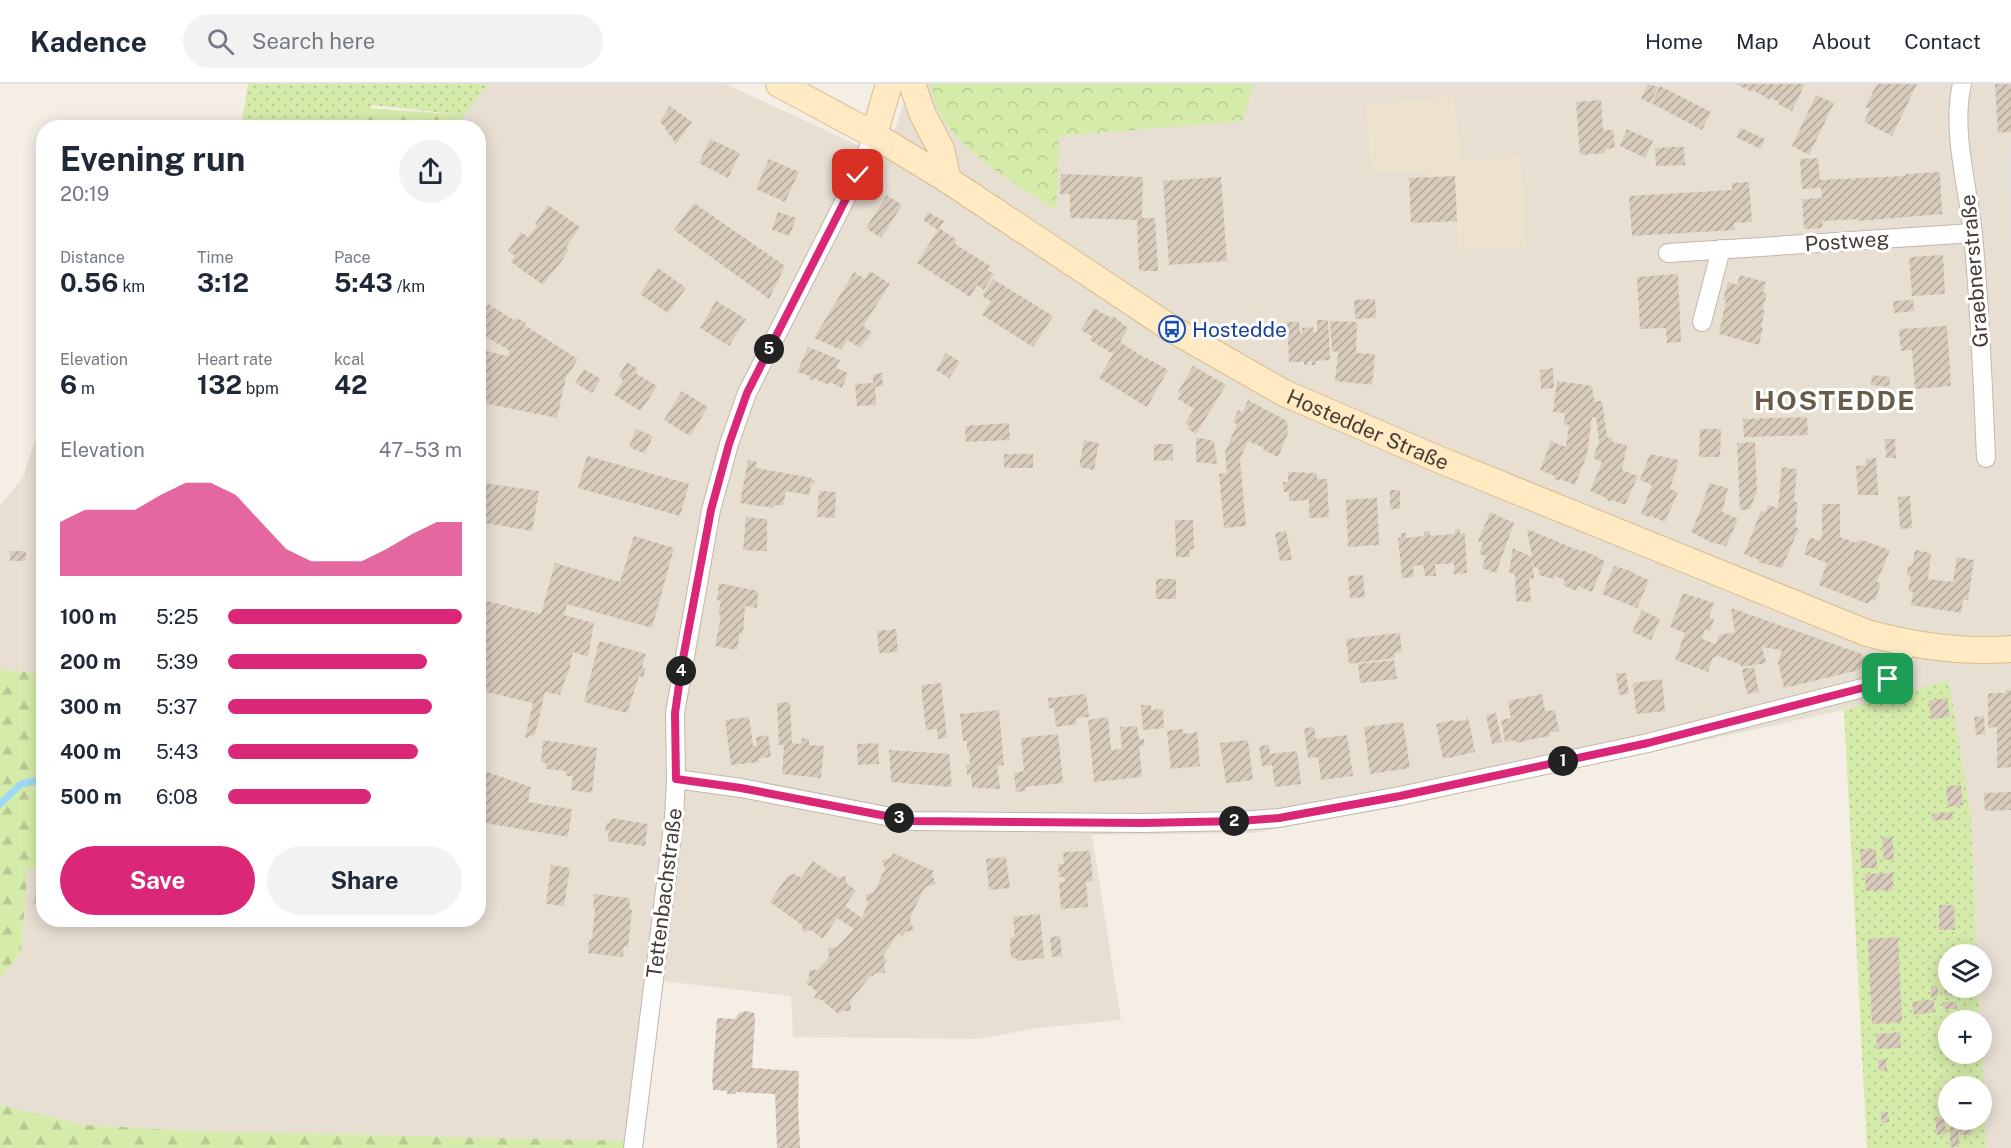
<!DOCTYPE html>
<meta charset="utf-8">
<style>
body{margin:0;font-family:"Public Sans",sans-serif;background:#f2f2f3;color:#1f2937;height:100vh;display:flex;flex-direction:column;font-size:22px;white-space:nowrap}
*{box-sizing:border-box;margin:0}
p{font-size:20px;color:#747a83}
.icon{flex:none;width:33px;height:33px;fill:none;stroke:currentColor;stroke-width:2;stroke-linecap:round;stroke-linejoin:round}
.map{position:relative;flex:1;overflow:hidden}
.sheet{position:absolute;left:36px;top:36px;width:450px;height:807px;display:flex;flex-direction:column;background:#fff;border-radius:24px;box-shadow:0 3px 15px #0003}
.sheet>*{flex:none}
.controls{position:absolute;left:1938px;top:860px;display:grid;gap:12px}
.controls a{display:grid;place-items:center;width:54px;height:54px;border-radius:50%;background:#fff;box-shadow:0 3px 15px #0003;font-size:30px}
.pin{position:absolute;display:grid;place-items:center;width:51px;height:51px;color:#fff;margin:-26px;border-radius:12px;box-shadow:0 3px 9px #0006}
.km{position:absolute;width:30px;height:30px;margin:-15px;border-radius:50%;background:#222;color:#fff;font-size:16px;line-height:30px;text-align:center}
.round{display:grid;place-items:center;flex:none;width:63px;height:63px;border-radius:32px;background:#f2f2f3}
.overview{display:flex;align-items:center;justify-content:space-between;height:102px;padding:0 24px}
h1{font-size:33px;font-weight:700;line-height:45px}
.stats{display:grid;grid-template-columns:repeat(3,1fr);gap:9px;height:102px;padding:6px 24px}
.stats div{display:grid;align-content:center}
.stats b{font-size:26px;font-weight:700}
.stats small{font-size:16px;font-weight:400}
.stats p{font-size:16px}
.chart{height:168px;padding:12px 24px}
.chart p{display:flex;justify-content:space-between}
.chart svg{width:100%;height:108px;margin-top:6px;fill:#db2777;opacity:.7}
.primary-button{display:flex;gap:12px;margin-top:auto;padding:12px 24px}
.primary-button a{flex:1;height:69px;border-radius:36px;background:#db2777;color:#fff;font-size:24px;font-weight:700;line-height:69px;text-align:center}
.primary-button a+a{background:#f2f2f3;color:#1f2937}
ul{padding:0 24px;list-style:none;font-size:20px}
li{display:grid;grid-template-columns:96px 72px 1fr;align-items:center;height:45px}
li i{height:15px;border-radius:8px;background:#db2777}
header{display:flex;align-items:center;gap:36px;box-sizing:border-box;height:84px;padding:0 30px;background:#fff;border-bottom:2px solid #e0e1e3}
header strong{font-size:28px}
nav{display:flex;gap:33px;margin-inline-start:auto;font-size:21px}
.search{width:420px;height:54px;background:#f2f2f3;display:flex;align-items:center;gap:15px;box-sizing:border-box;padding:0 21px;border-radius:33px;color:#747a83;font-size:22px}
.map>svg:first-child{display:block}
.residential{fill:#e8dfd3}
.education{fill:#eee1ce}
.grass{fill:url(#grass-dots);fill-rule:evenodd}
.forest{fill:url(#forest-firs)}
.park{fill:url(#park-crowns)}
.parking{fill:#e4e1dd}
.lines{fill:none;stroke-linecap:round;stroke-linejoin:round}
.stream{stroke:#9cdaf5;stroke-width:7}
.building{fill:url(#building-hatch)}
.street-casing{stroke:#c3b7aa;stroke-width:20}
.secondary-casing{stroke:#d7bd91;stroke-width:28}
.street{stroke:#fff;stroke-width:18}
.secondary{stroke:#ffeac4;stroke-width:26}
.route-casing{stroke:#fff;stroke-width:12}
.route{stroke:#db2777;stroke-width:8}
.labels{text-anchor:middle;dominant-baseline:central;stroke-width:6;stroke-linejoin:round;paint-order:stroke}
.street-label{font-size:21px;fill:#473d34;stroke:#fff}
.transit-label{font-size:21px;fill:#164399;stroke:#fff;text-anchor:start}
.district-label{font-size:27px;font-weight:bold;letter-spacing:1.5px;fill:#6a5a4a;stroke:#fff}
</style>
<header>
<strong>Kadence</strong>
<div class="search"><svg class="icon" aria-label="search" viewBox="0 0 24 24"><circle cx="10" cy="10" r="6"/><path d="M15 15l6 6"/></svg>Search here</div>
<nav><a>Home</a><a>Map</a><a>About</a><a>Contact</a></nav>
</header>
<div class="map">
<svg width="2011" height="1064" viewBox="0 0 2011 1064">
<defs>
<pattern id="grass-dots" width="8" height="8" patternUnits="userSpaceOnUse" patternTransform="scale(1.5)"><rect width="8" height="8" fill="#d5ebaa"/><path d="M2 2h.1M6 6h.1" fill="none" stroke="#b8ca93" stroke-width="1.8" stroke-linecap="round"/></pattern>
<pattern id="forest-firs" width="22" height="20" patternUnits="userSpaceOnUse" patternTransform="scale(1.5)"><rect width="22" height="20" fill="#d5ebaa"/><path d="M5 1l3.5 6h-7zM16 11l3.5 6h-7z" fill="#b8ca93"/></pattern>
<pattern id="park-crowns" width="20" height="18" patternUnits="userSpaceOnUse" patternTransform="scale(1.5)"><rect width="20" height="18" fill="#d5ebaa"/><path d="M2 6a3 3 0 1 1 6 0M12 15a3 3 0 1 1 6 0" fill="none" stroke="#b8ca93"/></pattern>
<pattern id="building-hatch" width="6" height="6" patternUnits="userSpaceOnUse" patternTransform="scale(1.5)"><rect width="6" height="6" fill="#d9cbbc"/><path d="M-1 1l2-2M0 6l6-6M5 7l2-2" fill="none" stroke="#b2a69a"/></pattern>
</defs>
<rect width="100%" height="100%" fill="#f4eee5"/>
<path class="residential" d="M488,0H726L881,72L896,43L909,0H2011V1064H1986L1979,903H1982V870H1977L1971,733L1949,597L1844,626L1406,721L1254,749L1092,751L1121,936L1037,944L977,955L793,953L791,912L653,896L633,1057L194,1047L85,1041L0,1021V894L21,868L28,784L43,785L44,836H478V44L454,43Z
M43,306V590L0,585V422L23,393L36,353Z"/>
<path class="education" d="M1454,12L1461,76L1520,73L1527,166L1458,165L1457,137L1411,139L1409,94L1426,93L1427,87L1371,88L1366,21Z"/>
<path class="grass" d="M248,0H488L464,31L372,21L362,43L241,44Z
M1949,596L1971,733L1977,870H1948V903H1979L1980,936H1948V969H1982V965L1986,1064H1867L1844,626ZM1948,1002H1982V1035H1948Z"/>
<path class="forest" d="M363,24L464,31L454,43H356Z
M0,585L44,590L43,785L28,784L21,868L0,894Z
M0,1021L85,1041L194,1047L633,1057V1064H0Z"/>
<path class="park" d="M931,0H1253L1243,37L1059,52L1056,126C1017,100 959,70 939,27C935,19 933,9 931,0Z"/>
<path class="parking" d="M2006,63H2011V164L2006,71Z"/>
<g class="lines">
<path class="stream" d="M0,720L21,700L44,695"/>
</g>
<path class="building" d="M1648,0L1658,3L1650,19L1641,15Z
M1736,0H1805L1792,27L1778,20L1779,18L1771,14L1770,16L1753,6L1752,8Z
M1877,0H1917L1892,52L1864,38L1870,25L1865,23Z
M1995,0H2011V48L1998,49Z
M1660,2L1711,28L1702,46L1651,19Z
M1816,11L1834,19L1809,71L1792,62Z
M1601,16L1603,46H1613L1615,64L1605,65V69L1580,71L1576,18Z
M670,22L692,38L676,60L660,37Z
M1741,44L1765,55L1760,65L1736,53Z
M1627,45L1653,57L1645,74L1620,62Z
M710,55L740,69L728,94L699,79Z
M1675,63H1684L1685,81L1656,82L1655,64Z
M1818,74L1820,96L1905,92V90L1940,88L1942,130L1858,137V135L1822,137L1823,144L1804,145L1802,115L1822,114L1821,104L1802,105L1800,75Z
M769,75L799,88L785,118L756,105Z
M1061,90L1143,93L1142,134H1155L1158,187H1139L1137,136L1070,134V110H1060Z
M1455,92L1457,137L1411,139L1409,94Z
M1221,93L1227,177L1169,181L1163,97Z
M1749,98L1752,138L1734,139L1735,146L1632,152L1629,112L1732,106V99Z
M887,111L902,121L881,154L866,144Z
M694,119L785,182L769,215L674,146Z
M548,121L580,143L566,163L569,165L561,178L543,201L511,178L515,172L508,167L521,148L528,153L537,142L535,140Z
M778,128L796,134L790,152L772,146Z
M928,128L944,137L938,146L923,136Z
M939,144L957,156L955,160L990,182L987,186L994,190L984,206L977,201L970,213L917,179Z
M1943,171L1945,210L1912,212L1909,173Z
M658,184L686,204L668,229L640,210Z
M870,187L890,200L863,242L872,248L860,264L847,256L841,266L814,254L854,188L865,195Z
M1678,190L1681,258L1667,259L1666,244L1640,245L1637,193Z
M1740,191L1766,198L1763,208L1767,209L1762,226H1765L1761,243H1763L1759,261L1719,250L1726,216H1723L1728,198L1737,201Z
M993,195L1053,232L1033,263L982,231L991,217L982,212Z
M1375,215L1376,234L1355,235L1354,216Z
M1913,216L1914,227L1894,229L1893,217Z
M716,217L746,235L729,262L700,244Z
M488,220L515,237L517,234L526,239L524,242L525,244L526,242L578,275L566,294L557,334L478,318V265L508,272L510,267L478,248V236Z
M1094,224L1111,234L1113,232L1128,244L1120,258L1146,275L1147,274L1168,286L1147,323L1099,294L1113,270L1090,256L1093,253L1081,246Z
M1317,236H1328L1330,276L1315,277L1316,281H1312V277H1308V281H1304V278H1289L1287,238H1299L1300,249H1302V244L1313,243V248H1317Z
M1330,237L1357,238L1356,269L1375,270L1372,301L1335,297L1338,268L1332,267Z
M1947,242L1951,302L1915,305L1912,266L1901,267L1899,245Z
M808,263L840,276L836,284L848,289L842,304L830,298L829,301L813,294L812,296L809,295L810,292L797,288Z
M946,269L960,278L949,294L936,286Z
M627,278L638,285L635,289L657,302L641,327L614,311L623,296L618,293Z
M1193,282L1226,301L1196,350L1188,345L1190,342L1185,339L1194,325L1178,315L1181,310L1178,308Z
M1553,284L1554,304L1541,305L1540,286Z
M584,285L601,295L592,309L575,299Z
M882,289L883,302L875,303L876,321L857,322L855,300L873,299V290Z
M1872,291L1890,293L1889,303L1871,301Z
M1557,297L1592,302L1594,317H1602L1607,353L1613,355L1612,358L1627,361L1622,386L1638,392L1625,421L1612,416L1609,417L1604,413L1590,407L1602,378L1593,374L1599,357L1596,334L1592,333L1587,371L1575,401L1560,395L1559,397L1554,395L1555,392L1540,386L1551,357L1566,363L1569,341L1564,340L1565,329L1553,328Z
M682,307L708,323L690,352L664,336Z
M1248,316L1287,337L1288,349L1278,373L1263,366L1264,364L1248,357L1240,375L1246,442L1224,444L1219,390L1227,389L1225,368L1237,340L1233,338L1238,326L1243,328Z
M1807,333L1808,351L1744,353L1743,335Z
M1009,339L1010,356L966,358L965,342Z
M636,345L653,352L645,370L629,363Z
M1700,345H1721L1720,373H1699Z
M1196,353L1214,357L1217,380L1196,378Z
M1885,355H1895L1896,374H1886Z
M1084,356L1099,359L1094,386L1079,383Z
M1755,358L1757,407L1750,425L1740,426L1737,359Z
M1154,360H1173V376L1154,377Z
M1004,370H1033V384H1004Z
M1650,370L1679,376L1670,405L1678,408L1665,438L1651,432L1648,433L1641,430L1652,401L1640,396Z
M587,372L689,400L680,432L578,404Z
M1876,374L1878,411H1858L1856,382L1866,381V375Z
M748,376L757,378L756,384L812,394L811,396H815L814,400H811L809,411L786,407L783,422L774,421L773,424L740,419Z
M1782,383L1797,385L1794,418H1798L1795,443L1799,444L1782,484L1758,478L1759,476L1744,470L1761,427L1765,428L1768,421L1778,424Z
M1288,388L1317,389V395H1327L1329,433L1309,434V416L1289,417V408H1284L1283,398H1288Z
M478,398L539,407L532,447L478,438Z
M1709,399L1728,404L1722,428L1738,435L1726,462L1710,458L1691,448L1703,420Z
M1390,406H1400V425H1390Z
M819,407L836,408L835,434L817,433Z
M1910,412L1912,444L1900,445L1898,413Z
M1377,414L1379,461L1348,463L1346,416Z
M1822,420H1840V453L1856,459V457L1860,458L1859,455L1890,466L1877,498L1881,499L1875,517L1870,516L1868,520L1819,501L1827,479L1804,470L1810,453L1820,457L1822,451Z
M1490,428L1514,439L1496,489L1482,484L1486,472L1479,470L1483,459L1478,457Z
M746,433L767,435V467L743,466Z
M1175,436H1193L1194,465L1189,466L1190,473H1176Z
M1455,445H1460V450L1465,449L1467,489L1454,490V479L1443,480H1435L1436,492H1425L1423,481L1413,482L1414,493L1402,494L1398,454H1401V449H1406V454L1424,452V448L1430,447V452L1455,450Z
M1527,445L1580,467H1585L1605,477L1592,508L1578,502L1576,507L1563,501L1565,496L1555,492L1554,495L1538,491L1540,486L1534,483L1532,476L1534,495L1529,494L1531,518L1516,517L1515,490L1509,489L1513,464L1532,473Z
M1286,447L1292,476L1280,477L1275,449Z
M634,452L674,464L652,544L567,520L564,531L594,539L588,573L573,568L568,591L567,590L560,611L545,608L535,651L525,654L533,619L478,606V515L541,530L555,479L620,498Z
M1915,466L1931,469L1928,495L1953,498L1957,473L1974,476L1968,516H1963L1961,529L1911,521L1913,508L1908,507L1911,492L1907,491L1908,482H1912Z
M10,467H26V477H10Z
M1614,482L1634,488L1633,489L1649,496L1637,524L1602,510Z
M1363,491L1365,513L1350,514L1348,492Z
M1156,495H1176V515H1156Z
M719,499L758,507L757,524L745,522L743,550L740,549L737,566L715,562L721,531L718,530L721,517L717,516Z
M1683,509L1714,519L1709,533L1714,535L1710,548L1705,545L1702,555L1716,560L1719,551L1735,548L1731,524L1862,570L1865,574L1864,581L1859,586L1784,604L1778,578L1782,566L1762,563L1766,579L1741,583V581L1716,571L1715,574L1713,573L1708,588L1675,576L1685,549L1670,543Z
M1642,526L1660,535L1651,556L1632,548Z
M896,545L898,568L879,569L877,547Z
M1400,549L1402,568L1394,569L1395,574L1349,580L1346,555Z
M599,557L646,570L642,583L646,584L643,593L639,592L627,629L584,618Z
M1394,576L1397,595L1360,599L1358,580Z
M1754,583L1759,608L1747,610L1742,585Z
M1616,589H1626L1629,610L1619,611Z
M1662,595L1665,627L1636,630L1633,599Z
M941,599L947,654L938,655L937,645L926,646L921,601Z
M2006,606H2011V683L1997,684V643L1988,644V609H2006Z
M1086,610L1089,633L1076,634L1077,640L1056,643L1054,624H1049L1048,614Z
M1542,610L1545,627L1555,626L1559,647L1549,649L1550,652L1533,655L1516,659L1515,656L1505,658L1501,636L1511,634L1508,617Z
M1947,614L1950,633L1931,635L1929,617Z
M790,618L792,659L801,660L802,654L809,655V661L824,662L821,694L782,690L784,661H779L777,619Z
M1141,621H1151V626L1163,625L1164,644L1143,646Z
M999,626L1004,681L997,682L1000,705L972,704L971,690L967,691L966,681H970L969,666H967V657H963L960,630Z
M1496,629L1502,658L1492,660L1486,631Z
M1984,632L1985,650L1976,651L1974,633Z
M749,633L753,662H757L756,653L768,651L771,673L759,674V678L731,681L725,636Z
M1108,633L1111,666L1122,665L1120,643L1137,642L1139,655H1144V661L1139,662L1142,693L1094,698L1088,636Z
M1466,633H1468L1475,668L1443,675L1436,640L1454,636V638L1466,636Z
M1403,638L1410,684L1370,690L1364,643Z
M1314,643L1316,655L1347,651L1353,692L1321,696L1318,673L1308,674L1304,644Z
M1183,645V650L1197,648L1200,682L1171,685L1167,647Z
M1058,650L1063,699L1025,703L1026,707L1016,708L1014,689L1024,687L1021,654Z
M543,656L597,664L592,709L571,706L573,692H566V687L546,685V679L541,678Z
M1248,656L1253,696L1226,699L1220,659Z
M878,659L879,680L858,681L857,660Z
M1269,661L1270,670L1297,667L1301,700L1275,703L1272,681L1262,682L1259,662Z
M889,666L949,670L952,703L891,698Z
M478,685L531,703L528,718L572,725L568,753L478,738Z
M1961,701L1963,721L1948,723L1946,702Z
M2011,708V726L1985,727L1984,709Z
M1952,728L1953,735L1933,737L1932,730Z
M611,734L648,740L645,762L607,757L609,747H605L607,738L610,739Z
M1892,753L1894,775L1884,776L1882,754Z
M1860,765H1876L1877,784H1861Z
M1090,767L1093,797L1086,798L1088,823L1061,825L1059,799L1065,798L1064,793H1059L1058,780H1064L1063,768Z
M893,769L934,787L932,791L936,800L927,802L923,806L911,832L910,837L914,846L905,848L902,853L898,850L883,872L887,876L884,880L885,889H875L872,893L871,891L850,917L851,927H842L838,930L822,916L814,914L817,908L806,899L809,895V886H818L829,873L828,864L837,863L854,845L837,834L823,855L811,846L803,848L802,841L770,818L787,792L795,790L801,794L813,777L838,794L845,792L847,800L856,806L845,822L862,834L868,819L865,811L874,808L885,785L882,776L891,774Z
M1006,773L1010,804L989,806L986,775Z
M551,781L570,784L564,822L546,820Z
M1893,789V806L1866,807L1865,790Z
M40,797L44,799V822L33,819Z
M594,810L630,814L629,825L632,826L628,863L624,862L623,873L588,869L589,855H592L595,825L593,824Z
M1939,821H1954L1955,846H1939Z
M1040,830L1044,874L1017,877V874H1011L1010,854L1015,853L1013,833Z
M1060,852L1062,872L1052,873L1050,853Z
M1898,853L1902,938L1872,940L1868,855Z
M1941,887H1948V903L1943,904Z
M1931,903H1938V913L1931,914Z
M1954,904V911L1945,912L1944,905Z
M1934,915L1935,928L1914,931L1912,918Z
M1943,918H1957V925H1943Z
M746,927L754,929L755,935L752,984L799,987L798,1022L800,1064H777L775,1010L736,1008V1010H727V1007L713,1006V999H712L717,934L735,935L739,929Z
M1900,948L1901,964L1877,965L1876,950Z
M1886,975L1887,986L1879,987L1878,976Z
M1880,1028H1888L1889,1038L1882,1039Z
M1944,1032L1946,1050L1937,1051L1935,1034Z
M1952,1035H1962V1038H1952Z
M1973,1035H1981V1040H1973Z
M1960,1041H1971V1051H1960Z
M1950,1042H1959V1063H1950Z"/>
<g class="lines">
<defs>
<path id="street" d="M1962,0C1951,46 1968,103 1973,150C1980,225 1983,299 1986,374
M1668,169L1973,149
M1702,238L1721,165
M676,695L741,704L912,737L1143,739L1240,737L1279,734L1400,712L1648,659L1878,600C1894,591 1900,576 1908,560
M633,1064L674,734L676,695L675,629L711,426L729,360L747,309L853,100L874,51"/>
<g id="secondary">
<path id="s1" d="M779,0L874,51L948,96L1172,245L1284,309L1433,373L1867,549C1915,562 1961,569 2011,565"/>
<path d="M912,0L923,31L941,65L948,96"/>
<path d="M874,51L889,0"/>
</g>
</defs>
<use href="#street" class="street-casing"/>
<use href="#secondary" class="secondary-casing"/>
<use href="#street" class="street"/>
<use href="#secondary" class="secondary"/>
</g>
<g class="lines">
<defs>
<path id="route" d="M858,91L747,309L729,360L711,426L682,580L675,629L676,695L741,704L912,737L1143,739L1240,737L1279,734L1400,712L1648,659L1878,600L1888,595"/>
</defs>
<use href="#route" class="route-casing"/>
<use href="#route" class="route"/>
</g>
<defs>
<symbol id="bus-ring" viewBox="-11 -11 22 22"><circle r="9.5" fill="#fff" stroke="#1a4fb4" stroke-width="1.5"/><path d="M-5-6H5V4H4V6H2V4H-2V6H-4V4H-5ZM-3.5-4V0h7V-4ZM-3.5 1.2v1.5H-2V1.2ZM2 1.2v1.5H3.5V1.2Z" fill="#1a4fb4"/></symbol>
</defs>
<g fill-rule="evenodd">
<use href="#bus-ring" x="1157" y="230" width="30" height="30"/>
</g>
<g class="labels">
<g class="street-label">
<text transform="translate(1847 157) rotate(-4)">Postweg</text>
<text transform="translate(1974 187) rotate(-95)">Graebnerstraße</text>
<text stroke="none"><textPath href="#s1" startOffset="684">Hostedder Straße</textPath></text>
<text transform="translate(664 809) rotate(-83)">Tettenbachstraße</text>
</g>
<g class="transit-label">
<text x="1192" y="245">Hostedde</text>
</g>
<g class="district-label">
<text x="1835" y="316">HOSTEDDE</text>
</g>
</g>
</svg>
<div class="controls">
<a><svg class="icon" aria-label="layers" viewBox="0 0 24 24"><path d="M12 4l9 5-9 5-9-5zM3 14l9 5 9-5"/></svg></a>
<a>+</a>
<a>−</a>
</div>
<div class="pin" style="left:1888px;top:595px;background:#1e9e55"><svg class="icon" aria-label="arrive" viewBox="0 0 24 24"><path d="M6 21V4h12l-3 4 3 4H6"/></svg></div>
<div class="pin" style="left:858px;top:91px;background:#d93025"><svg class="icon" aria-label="check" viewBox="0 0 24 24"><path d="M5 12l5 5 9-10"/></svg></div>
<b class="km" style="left:1563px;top:677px">1</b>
<b class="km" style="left:1234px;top:737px">2</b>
<b class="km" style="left:899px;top:734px">3</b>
<b class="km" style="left:681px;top:587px">4</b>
<b class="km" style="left:769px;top:265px">5</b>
<section class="sheet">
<div class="overview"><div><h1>Evening run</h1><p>20:19</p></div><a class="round"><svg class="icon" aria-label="share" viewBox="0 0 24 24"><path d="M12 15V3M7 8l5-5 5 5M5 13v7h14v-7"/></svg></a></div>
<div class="stats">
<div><p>Distance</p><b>0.56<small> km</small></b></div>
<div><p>Time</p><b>3:12</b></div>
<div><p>Pace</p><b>5:43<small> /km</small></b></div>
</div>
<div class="stats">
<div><p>Elevation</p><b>6<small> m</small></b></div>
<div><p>Heart rate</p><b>132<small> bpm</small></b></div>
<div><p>kcal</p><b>42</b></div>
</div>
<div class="chart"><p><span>Elevation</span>47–53 m</p>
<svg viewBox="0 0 160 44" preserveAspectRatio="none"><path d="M0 44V22L10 17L20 17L30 17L40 11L50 6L60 6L70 11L80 22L90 33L100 38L110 38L120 38L130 33L140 27L150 22L160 22V44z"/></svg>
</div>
<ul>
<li><b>100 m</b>5:25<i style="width:100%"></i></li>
<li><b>200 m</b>5:39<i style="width:85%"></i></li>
<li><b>300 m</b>5:37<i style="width:87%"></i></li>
<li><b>400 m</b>5:43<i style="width:81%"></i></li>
<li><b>500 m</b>6:08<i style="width:61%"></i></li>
</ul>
<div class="primary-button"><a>Save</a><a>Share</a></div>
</section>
</div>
